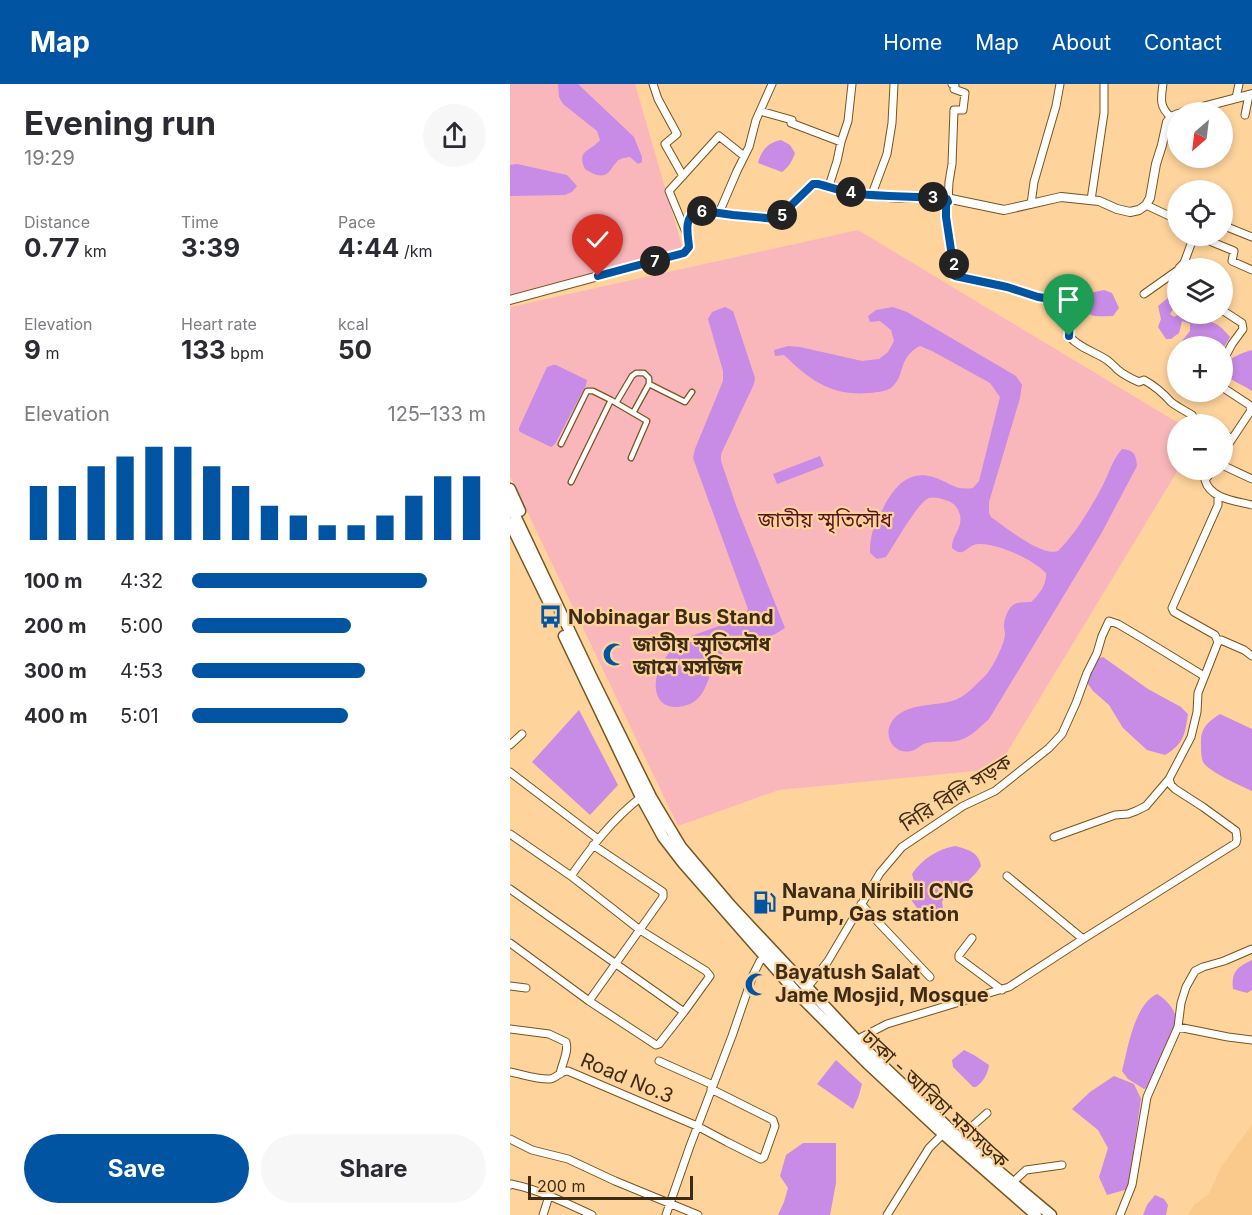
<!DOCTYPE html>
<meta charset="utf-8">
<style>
body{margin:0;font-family:Inter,"Noto Sans Bengali",sans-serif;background:#f7f7f7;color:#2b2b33;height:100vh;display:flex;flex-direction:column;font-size:22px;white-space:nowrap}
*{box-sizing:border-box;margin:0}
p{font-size:20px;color:#7c7c81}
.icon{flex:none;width:33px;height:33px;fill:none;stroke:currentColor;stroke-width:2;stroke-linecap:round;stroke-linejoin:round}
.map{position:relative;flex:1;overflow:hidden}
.panel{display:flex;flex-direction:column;background:#fff;width:510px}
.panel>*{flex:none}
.needle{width:39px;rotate:208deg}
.fabs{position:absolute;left:657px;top:18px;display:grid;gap:12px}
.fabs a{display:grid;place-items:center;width:66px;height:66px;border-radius:50%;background:#fff;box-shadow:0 3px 9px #0003;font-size:30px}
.scale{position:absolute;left:18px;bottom:15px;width:165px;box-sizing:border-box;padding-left:6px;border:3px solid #3c2c15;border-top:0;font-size:16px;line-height:21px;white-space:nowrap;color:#3c2c15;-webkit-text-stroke:4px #fed39c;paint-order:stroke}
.pin{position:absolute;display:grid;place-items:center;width:51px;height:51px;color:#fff;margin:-62px -26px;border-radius:50% 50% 50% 0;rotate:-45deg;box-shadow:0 0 6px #0007}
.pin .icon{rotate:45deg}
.km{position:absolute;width:30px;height:30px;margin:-15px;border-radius:50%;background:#222;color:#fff;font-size:16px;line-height:30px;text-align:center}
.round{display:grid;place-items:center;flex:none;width:63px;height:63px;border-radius:32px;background:#f7f7f7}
.summary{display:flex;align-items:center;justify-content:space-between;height:102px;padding:0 24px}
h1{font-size:33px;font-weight:700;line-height:45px}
.metrics{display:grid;grid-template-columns:repeat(3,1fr);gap:9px;height:102px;padding:6px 24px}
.metrics div{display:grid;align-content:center}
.metrics b{font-size:26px;font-weight:700}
.metrics small{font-size:16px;font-weight:400}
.metrics p{font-size:16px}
.chart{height:168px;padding:12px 24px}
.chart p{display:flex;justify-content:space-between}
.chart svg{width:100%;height:108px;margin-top:6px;stroke:#0054a2;stroke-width:6}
.action{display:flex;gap:12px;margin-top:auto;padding:12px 24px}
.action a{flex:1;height:69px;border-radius:36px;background:#0054a2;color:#fff;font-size:24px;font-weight:700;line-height:69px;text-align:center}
.action a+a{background:#f7f7f7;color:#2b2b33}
ul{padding:0 24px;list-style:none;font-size:20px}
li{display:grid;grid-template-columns:96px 72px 1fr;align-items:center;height:45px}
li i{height:15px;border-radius:8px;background:#0054a2}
header{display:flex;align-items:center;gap:36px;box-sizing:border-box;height:84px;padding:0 30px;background:#0054a2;color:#fff}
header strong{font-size:28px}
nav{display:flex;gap:33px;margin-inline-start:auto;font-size:21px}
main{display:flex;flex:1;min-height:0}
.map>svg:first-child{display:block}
.built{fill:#f9ca8c}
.green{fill:#f9b7bc}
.water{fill:#c88be6}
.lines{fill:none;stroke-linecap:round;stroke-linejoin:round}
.pedestrian-casing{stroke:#78541c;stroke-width:7}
.minor-casing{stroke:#78541c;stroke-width:9}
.tertiary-casing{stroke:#78541c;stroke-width:10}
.trunk-casing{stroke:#78541c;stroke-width:13}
.pedestrian{stroke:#fff;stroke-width:4.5}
.minor{stroke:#fff;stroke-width:7}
.tertiary{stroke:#fff;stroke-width:8}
.trunk{stroke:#fff;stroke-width:10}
.route-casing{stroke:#fff;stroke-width:12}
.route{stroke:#0054a2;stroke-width:8}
.labels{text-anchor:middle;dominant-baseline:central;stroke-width:4.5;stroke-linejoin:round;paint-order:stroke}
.park-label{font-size:20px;fill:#5a1221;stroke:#fed39c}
.poi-label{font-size:20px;font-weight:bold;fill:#3c2c15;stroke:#fed39c;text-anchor:start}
.street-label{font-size:20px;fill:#3c2c15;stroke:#fed39c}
</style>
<header>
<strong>Map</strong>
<nav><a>Home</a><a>Map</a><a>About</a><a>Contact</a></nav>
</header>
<main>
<section class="panel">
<div class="summary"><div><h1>Evening run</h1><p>19:29</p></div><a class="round"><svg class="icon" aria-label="share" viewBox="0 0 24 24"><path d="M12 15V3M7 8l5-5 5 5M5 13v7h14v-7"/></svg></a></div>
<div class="metrics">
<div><p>Distance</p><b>0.77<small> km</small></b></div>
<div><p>Time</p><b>3:39</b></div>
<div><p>Pace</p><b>4:44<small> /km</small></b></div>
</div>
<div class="metrics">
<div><p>Elevation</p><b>9<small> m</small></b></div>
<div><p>Heart rate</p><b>133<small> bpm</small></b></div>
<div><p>kcal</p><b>50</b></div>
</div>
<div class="chart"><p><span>Elevation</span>125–133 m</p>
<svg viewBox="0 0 160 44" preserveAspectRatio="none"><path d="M5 44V22M15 44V22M25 44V14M35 44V10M45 44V6M55 44V6M65 44V14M75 44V22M85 44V30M95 44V34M105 44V38M115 44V38M125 44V34M135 44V26M145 44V18M155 44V18"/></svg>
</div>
<ul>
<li><b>100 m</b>4:32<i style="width:80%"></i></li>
<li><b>200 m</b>5:00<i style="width:54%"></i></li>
<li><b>300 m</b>4:53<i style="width:59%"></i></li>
<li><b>400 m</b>5:01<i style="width:53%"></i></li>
</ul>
<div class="action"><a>Save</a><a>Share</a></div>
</section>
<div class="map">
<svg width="742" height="1131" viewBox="0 0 742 1131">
<rect width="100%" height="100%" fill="#fed39c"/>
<path class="built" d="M742,1041V1131H678L684,1121L699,1110L711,1083Z"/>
<path class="green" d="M0,0H125L174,169L0,216Z
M348,146L670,340H668V386L487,685L269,706L168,742L0,392V223Z"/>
<path class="water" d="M48,0H68L124,53L132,73V78L128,80L120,73C114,74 109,74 106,79C103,81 102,85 99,88C92,95 83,90 75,85C66,66 80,68 90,56L87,47L53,20L49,13Z
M271,56L280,61L285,69C282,77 279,83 272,88L248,79C251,67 258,58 271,56Z
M7,80L57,91L67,102L62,108L55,111L0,112V81Z
M594,206L602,209L609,224L603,232C590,232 576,235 571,221L575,210Z
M667,208V219L660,230L664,233C678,225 678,233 691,236C693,237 698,237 701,238C709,240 715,247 720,253L713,265L712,262H668L680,247V240L672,237L669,249L661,255H656L648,243L651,235L648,222L659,213Z
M215,223L223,227L245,294L244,300L211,370V377L227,424L275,544C270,547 264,551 258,553C242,558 223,558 211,571C196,587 200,616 174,622C150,628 141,609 148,588C153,576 162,562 173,555L234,533L238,525L183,374L185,365L213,297V287L198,235L202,228Z
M383,223L397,228L506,292L512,301L510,314L479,418V429L481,433C495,443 532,473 548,467C566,449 580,425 592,403C599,390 602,376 612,365C624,366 626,370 627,382L591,450L479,635C471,642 463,651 453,655C442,660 429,656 417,659C411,660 407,666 401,667C386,671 374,655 380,641C391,618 422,623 442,617C456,613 465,601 475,592C482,585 494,561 495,551C495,548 494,545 494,542C494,534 499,521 507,519C511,518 517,518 521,518C529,511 537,500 536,489C522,475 491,461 471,460C455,459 456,476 442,464C441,451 455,443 449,428C447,422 441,417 435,416C430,414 422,412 417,415C406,422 384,461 376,473L367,475L360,469C360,464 360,459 361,455C362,446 367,436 371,429C381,407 396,385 423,393C440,398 444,407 463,404L469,397L490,313L480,299L422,267L410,262C387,274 396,291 382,303C376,308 367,308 360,309C321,312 301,297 274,271L265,272L264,266L278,262L290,263L352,277L369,275L378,268L384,257L381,246L370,237L360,238L358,232L366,226Z
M742,266V307C735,302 726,299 720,294C703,279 731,269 742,266Z
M43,281H46L77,296L76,301L45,360L41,363L12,349L9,347V344L37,283Z
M310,372L314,382L267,400L263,390Z
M593,573L638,605L671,623L678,630C675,650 674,660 655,671L637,666L613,644L599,621L583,607L578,600V592L586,575Z
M69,626L108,701L80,731L22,678Z
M710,630L742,645V707C731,702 699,688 693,678C691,673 691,665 691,660C690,644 698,638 710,630Z
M445,762C457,765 469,768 471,782L466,789L451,804L432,817L433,825L428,832L413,824H407L397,810V806L404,797L402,790C412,775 428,765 445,762Z
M742,876V906L737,909L723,905C721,888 727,883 742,876Z
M647,910C656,915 666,926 666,936C667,951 646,989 639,1003L634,1005L618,995L612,987C618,964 624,921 647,910Z
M454,966L464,971L479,981C478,990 473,998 466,1003H463L443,983L442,976Z
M326,976L352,1000L348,1014L343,1025L307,1000Z
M604,992L624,1000L631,1015L618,1105L597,1111L589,1093L598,1064L588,1046L562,1025L580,1008Z
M293,1059H326V1099L320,1131H268L274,1118L278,1104L270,1092L276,1071Z
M645,1111L654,1115L658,1121L656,1131H633L637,1121Z"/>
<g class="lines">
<defs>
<path id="pedestrian" d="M139,300L175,318L182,308
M106,319L122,292L126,289H134L139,294V300L123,329
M51,360L77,307H83L101,316
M61,398L101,316L137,337L121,374"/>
<path id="minor" d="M143,0L148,15L167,50L155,60L173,92
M442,0L445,2L444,5L455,9L453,26H444L442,80L439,98L438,119H436V133L445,192L497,203L528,213L561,218L559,252C569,264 585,268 597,276C601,279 604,282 608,286C614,291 622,295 629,298L634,296C645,302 653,309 661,318C667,323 676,327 682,331L684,334L696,340
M653,0C651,14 649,23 661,33
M726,14L729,0
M250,27L282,36L281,39L331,58
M735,31L739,11
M319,102L327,77L331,58L338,37L342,0
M362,110L377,70L382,39L384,0
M581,116L594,29V0
M521,120L524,98L546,22L550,0
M636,121L668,136
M209,129L227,87L239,63L246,36L262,0
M712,141L742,153
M176,148L159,107L209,52L234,72
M693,152L702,158L724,167L722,177L724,178L742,186
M669,184L674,179L684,152
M634,210L668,186
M712,226L732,239L733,245L722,260L712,279
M712,303L741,322L740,328L712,370
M712,349L722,355
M712,381L742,395
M703,386L695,396C700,415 726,417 742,421
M708,558L705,551L664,528L662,524L708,421V412
M708,558L711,556L734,566L742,572
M0,661L12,650
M0,688L88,755
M0,750L61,792L130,846L196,887L200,892L174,928L149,960L146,961L79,917L0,859
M544,753L605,731L618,730L626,727L636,722L659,695L681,653L687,628L688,609L708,558
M61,792C82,762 102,736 131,713
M497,792L573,855
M0,805L174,928
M351,820L420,893
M462,854L449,871V874L492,906
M0,902L16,904
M297,904L318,877L370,789L392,763L453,722L485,707L539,664L552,650L566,619L577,589L587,569L592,552L599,537L608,540L630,553L694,592
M79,917L153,813V808L83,761
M668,943L671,919L676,903L685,887L693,883L714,877L742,865
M0,945L39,950L56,958C59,968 52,979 50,990
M346,956L377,940L499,903L573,855L726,759L727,755L726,747L693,723L665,705L661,701L659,695
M149,977L203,1001
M0,988C11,990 29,996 40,995C47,994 50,987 58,987L187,1042L217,1058L251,1075L254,1073L265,1042L263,1036L201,1005
M449,1054L477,1029
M0,1055L22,1066L58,1075L105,1097L188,1131
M502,1099L516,1086L552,1081
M0,1101L1,1100C30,1106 56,1119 82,1131
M33,1131L39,1112
M156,1131L180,1062L222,952L243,891L250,877L255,873
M377,1131L419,1064L433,1050
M610,1131L622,1101L637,1013L668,943L718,953L742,956"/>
<path id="tertiary" d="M673,28L742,10
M0,216L174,169L179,163C178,150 173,135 187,126L223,131L267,135L299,103L308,100L348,110L389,114L420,113L441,115L494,126L551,113L589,117L607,125L620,128L629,126L636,121L640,114L646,80L652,61L657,38L661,33L668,30"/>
<path id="trunk" d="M0,405L10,427
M0,421L81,592L141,713L171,763L221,822L353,963L449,1054L541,1131
M0,439L39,519
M54,552L130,711L153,753L173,779L286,908L357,979L429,1046L526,1131"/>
</defs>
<use href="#pedestrian" class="pedestrian-casing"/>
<use href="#minor" class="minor-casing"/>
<use href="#tertiary" class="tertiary-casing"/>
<use href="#trunk" class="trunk-casing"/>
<use href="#pedestrian" class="pedestrian"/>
<use href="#minor" class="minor"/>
<use href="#tertiary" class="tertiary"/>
<use href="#trunk" class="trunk"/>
</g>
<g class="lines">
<defs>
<path id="route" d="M88,192L174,169L179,163C178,150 173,135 187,126L223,131L267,135L303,100H308C321,103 335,109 349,110C378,113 408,112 437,115L438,118L436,119V133L445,192L497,203L528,213L561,218L559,252"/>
</defs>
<use href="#route" class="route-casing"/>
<use href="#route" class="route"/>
</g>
<defs>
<symbol id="bus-bare" viewBox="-9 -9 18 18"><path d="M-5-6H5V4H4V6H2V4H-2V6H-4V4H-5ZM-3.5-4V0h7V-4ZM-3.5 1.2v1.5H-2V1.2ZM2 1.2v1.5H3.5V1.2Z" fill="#0054a2" stroke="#fed39c" stroke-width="2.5" paint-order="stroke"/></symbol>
<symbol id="mosque-bare" viewBox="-9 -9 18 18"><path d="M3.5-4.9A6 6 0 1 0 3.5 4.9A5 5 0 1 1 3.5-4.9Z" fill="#0054a2" stroke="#fed39c" stroke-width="2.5" paint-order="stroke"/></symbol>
<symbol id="fuel-bare" viewBox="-9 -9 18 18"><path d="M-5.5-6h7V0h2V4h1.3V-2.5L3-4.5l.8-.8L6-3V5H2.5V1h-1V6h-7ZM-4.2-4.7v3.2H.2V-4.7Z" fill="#0054a2" stroke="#fed39c" stroke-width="2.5" paint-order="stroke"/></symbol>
</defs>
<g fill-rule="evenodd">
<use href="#bus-bare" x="24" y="516" width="33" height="33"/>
<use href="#mosque-bare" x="88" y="554" width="33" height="33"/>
<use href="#fuel-bare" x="238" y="802" width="33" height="33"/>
<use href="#mosque-bare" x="230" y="884" width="33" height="33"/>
</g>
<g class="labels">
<g class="park-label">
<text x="315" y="436">জাতীয় স্মৃতিসৌধ</text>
</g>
<g class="poi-label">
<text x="58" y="533">Nobinagar Bus Stand</text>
<text x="123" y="560">জাতীয় স্মৃতিসৌধ<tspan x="123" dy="23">জামে মসজিদ</tspan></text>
<text x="272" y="807">Navana Niribili CNG<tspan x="272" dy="23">Pump, Gas station</tspan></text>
<text x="265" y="888">Bayatush Salat<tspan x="265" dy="23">Jame Mosjid, Mosque</tspan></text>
</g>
<g class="street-label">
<text transform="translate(446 709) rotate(-32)">নিরি বিলি সড়ক</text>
<text transform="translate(117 994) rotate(23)">Road No.3</text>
<text transform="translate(425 1015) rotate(43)">ঢাকা - আরিচা মহাসড়ক</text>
</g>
</g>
</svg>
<div class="fabs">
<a><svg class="needle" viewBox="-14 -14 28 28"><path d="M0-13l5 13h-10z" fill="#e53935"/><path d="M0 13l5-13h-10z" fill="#7c7c81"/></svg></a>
<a><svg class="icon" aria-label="locate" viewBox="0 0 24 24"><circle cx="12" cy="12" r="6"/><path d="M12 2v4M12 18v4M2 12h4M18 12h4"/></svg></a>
<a><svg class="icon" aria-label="layers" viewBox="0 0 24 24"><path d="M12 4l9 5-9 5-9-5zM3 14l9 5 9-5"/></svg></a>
<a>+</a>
<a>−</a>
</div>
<div class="scale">200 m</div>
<div class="pin" style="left:559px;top:252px;background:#1e9e55"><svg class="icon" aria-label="arrive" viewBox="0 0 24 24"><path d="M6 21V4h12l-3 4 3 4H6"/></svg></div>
<div class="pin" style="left:88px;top:192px;background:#d93025"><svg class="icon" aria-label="check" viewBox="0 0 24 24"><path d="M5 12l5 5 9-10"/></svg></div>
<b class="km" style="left:444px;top:180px">2</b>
<b class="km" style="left:423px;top:113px">3</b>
<b class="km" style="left:341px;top:108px">4</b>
<b class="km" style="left:272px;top:131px">5</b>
<b class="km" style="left:192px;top:127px">6</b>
<b class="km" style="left:145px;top:177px">7</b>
</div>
</main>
